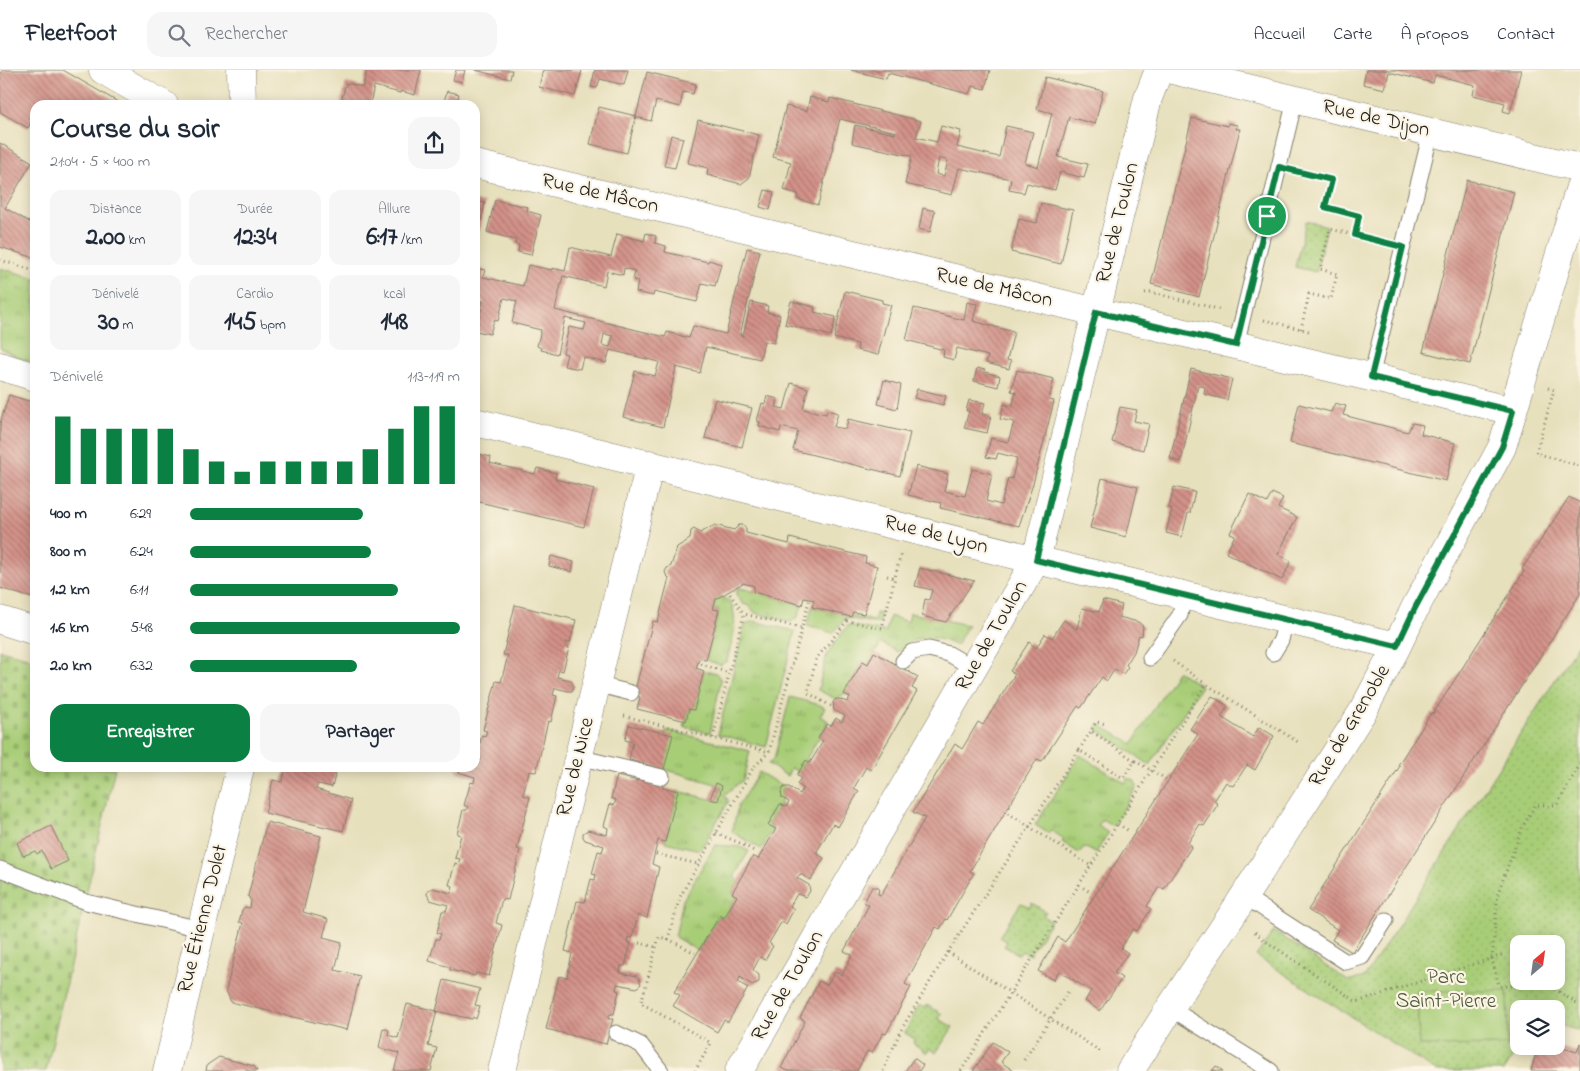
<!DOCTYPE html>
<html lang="fr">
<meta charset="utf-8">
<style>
body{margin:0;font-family:"Indie Flower",sans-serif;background:#f6f6f7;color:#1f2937;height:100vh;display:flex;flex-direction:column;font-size:19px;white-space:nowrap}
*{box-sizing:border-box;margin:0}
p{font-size:16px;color:#747a83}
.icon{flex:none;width:28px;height:28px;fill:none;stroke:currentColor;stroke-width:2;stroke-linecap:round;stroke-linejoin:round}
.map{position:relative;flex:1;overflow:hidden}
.drawer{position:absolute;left:30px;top:30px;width:450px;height:672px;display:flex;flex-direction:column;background:#fff;border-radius:15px;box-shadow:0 2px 12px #0003}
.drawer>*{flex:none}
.needle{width:32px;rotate:29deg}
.fabs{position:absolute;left:1510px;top:865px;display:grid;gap:10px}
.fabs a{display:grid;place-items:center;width:55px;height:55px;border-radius:10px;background:#fff;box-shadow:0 2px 12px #0003;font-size:25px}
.pin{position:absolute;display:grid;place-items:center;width:42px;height:42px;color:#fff;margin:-21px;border:2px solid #fff;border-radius:50%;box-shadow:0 1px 5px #0007}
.round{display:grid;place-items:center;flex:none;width:52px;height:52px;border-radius:15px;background:#f6f6f7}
.headline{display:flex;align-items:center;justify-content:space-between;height:85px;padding:0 20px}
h1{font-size:28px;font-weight:800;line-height:38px}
.metrics{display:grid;grid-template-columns:repeat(3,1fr);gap:8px;height:85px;padding:5px 20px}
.metrics div{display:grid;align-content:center;border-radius:12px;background:#f6f6f7;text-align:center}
.metrics b{font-size:25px;font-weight:800}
.metrics small{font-size:14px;font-weight:400}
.metrics p{font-size:14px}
.chart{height:140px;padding:10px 20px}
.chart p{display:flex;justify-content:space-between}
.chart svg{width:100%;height:90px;margin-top:5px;stroke:#0b8043;stroke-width:6}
.primary-button{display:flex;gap:10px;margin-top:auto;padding:10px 20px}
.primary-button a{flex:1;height:58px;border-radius:15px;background:#0b8043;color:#fff;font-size:20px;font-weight:800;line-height:58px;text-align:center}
.primary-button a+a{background:#f6f6f7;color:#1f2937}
ul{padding:0 20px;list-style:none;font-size:16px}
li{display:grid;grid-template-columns:80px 60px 1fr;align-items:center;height:38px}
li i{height:12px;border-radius:6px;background:#0b8043}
header{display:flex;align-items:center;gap:30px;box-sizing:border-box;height:70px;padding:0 25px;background:#fff;border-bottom:1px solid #e0e1e3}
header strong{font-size:24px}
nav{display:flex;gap:28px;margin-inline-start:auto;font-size:18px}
.search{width:350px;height:45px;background:#f6f6f7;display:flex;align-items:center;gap:12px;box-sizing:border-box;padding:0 18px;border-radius:15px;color:#747a83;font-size:19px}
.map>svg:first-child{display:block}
.grass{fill:url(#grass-tufts);stroke:#62744a}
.cemetery{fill:url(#cemetery-stones);stroke:#62744a}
.park{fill:url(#park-dots);stroke:#62744a;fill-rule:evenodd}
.garden{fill:#a8cd77;stroke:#62744a}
.building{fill:url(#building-back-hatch);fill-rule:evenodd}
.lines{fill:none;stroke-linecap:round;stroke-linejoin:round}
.service-casing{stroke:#827e6c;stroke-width:17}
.minor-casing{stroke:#827e6c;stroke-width:29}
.path{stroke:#827e6c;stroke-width:3;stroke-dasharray:1 4;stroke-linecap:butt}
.service{stroke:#fff;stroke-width:15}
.minor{stroke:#fff;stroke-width:28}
.route-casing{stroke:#fff;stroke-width:10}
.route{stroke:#0b8043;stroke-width:6}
.labels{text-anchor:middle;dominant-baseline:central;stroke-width:4.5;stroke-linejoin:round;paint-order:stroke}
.street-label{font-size:21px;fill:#1c1c1c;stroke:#fcf5e5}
.park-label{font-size:21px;fill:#4d5a3c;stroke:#fcf5e5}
</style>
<header>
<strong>Fleetfoot</strong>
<div class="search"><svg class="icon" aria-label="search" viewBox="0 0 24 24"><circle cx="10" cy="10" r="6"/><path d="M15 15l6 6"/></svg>Rechercher</div>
<nav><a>Accueil</a><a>Carte</a><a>À propos</a><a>Contact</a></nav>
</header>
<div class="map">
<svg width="1580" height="1001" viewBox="0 0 1580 1001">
<defs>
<pattern id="grass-tufts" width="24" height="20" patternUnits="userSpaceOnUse" patternTransform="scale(1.25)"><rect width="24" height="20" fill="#a8cd77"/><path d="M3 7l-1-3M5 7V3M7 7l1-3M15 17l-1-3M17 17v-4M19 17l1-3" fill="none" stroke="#90af66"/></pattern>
<pattern id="cemetery-stones" width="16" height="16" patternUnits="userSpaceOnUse" patternTransform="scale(1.25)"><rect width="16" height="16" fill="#a8cd77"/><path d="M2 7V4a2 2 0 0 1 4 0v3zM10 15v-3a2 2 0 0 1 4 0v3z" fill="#90af66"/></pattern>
<pattern id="park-dots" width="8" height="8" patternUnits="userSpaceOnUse" patternTransform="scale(1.25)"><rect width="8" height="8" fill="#a8cd77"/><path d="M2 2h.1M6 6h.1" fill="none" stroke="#90af66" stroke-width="1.8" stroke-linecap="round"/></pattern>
<pattern id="building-back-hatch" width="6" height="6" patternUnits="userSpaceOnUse" patternTransform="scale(1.25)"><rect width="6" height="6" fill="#d39289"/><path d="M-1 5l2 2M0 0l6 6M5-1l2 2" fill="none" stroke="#aa766f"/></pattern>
</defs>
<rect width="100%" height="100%" fill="#fcf5e5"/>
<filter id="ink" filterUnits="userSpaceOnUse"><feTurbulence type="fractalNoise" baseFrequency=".02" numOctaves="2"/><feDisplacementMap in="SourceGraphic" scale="10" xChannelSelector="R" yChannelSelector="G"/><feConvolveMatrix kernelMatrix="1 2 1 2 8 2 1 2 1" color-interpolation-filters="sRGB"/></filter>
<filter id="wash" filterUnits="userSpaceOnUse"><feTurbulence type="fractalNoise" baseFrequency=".0096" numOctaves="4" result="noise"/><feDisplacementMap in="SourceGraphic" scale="20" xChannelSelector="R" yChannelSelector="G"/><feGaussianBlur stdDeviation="1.12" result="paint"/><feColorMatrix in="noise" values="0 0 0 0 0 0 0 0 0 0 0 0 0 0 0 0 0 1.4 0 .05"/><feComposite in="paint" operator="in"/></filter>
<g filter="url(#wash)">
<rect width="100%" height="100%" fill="#e7e0bd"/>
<path class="grass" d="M0,198L35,208V293L19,288L0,278Z
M738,517L802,535L798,547L791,552L755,543L750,536L743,534L736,525Z
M719,527L729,530C740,549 732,570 727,591L720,595L706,590L719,540L713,539L716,529Z
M812,537L874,551L876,543L881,544L879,554L846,548L833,563L807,556Z
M910,543L968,555L956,576C944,569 928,565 915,570C909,572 903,578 898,582L881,573L868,594L863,591L844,624L836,629L818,620L827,584L848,555L886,562L890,546L908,552Z
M753,551L795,561L766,677L718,664L745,555Z
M704,601L716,603L721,610L710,663L684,657L689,639H694Z
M1177,601L1201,616L1150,695L1096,659L1099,654L1132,674Z
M790,627L820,635L825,638L820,646L828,651L799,702L791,698L787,706L768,694L774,689Z
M667,660L750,681L743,710L724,725L729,731L700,780L665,772L678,721L718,731L722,716L664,699L665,664Z
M1080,685L1125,713L1128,708L1135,711L1137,717L1113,756L1102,749L1098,756L1108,763L1096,783L1084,777L1079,783L1062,772L1064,769L1051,760L1048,763L1035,755Z
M759,702L784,717L781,721L782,728L780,734L768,755L773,758L761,779L732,762L738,736Z
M715,775L740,777L749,781L734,807L739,811L732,823L737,826L724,848L719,845L698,881L675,867L683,830Z"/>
<path class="cemetery" d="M0,580L35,589V698H115L46,1001H0Z"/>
<path class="park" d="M1306,151L1327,156L1316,202L1295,197Z
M1580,571V961L1556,954V939H1519V976L1504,1001H1436L1256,886L1274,861L1348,911L1365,907ZM1519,874H1556V911H1519Z
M1021,833L1030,837L1032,833L1046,842L1043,846L1051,851L1029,885L1022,881L1019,885L1004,876L1007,872L999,867Z
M919,935L924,938L927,935L942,944L939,949L953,957L936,983L930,978L927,983L913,973L915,969L905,963Z"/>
<path class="garden" d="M1417,921H1507L1508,975L1419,976Z"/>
<g id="blocks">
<path class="building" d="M3,0H63L123,35H35V55L31,53L28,58L0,42V5Z
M367,0H421L415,25L401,21L400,23L374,16L370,35H340L346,13L363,17Z
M456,0H465L462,12L453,10Z
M475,0H512L510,9Z
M543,0H582L575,26L539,17Z
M595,0H628L624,15L600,9L597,18L591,17Z
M851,0H990L985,19L972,16L969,24L888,3L886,9Z
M1366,0H1521L1510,43L1503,41L1505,33L1473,25L1475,15L1435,5L1433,13L1389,2L1385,19L1363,14Z
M647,2L696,14L693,24L683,22L680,37L656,31L651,51L636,47Z
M1045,7L1103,21L1095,54L1069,47L1058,87L1088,94L1084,108L1060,102L1055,120L1027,113L1024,123L1009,120L1011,109L959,98L952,125L905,114L912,86L852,73L855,55L895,64L896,62L840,49L818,135L797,129L798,124L784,120L791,92L773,87L786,36L807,41L810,27L829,32L830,28L921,51L916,67L937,72L941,56L961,61L957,77L999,87L1006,56L1033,62L1025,93L1038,97L1052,43L1037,39ZM939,88L948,91L944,106L936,104Z
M447,21L459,24L456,35H443Z
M599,37L636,46L627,83L590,74Z
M1192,48L1228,56V53L1237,55L1236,59H1240L1199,227L1151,214Z
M698,50L759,65L749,108L741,114L707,105L708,98L688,93Z
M671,65L683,68L675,98L664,96Z
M0,73L32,92L5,138L35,155V188L0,177Z
M1467,110L1514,122L1470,294L1423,282Z
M765,120L774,122L770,140L760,137Z
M495,130L528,137L527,141L541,145L531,185L518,182L519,175L515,174L516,170L487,162Z
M475,131L485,133L476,174L475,173Z
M1041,133L1073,140L1061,194L1011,182L1019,149L1037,153Z
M923,138L935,141L930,162L919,159Z
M646,163L656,166L655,173L666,176L665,182L708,192L709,190L721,194L715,216L702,213L697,232L654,222L653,226L636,222L638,211L633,210L635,201L624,198L623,205L607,201L604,216L563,206L555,240L665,267L667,262L689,268L693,256L726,264L747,178L760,181L740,265L743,266L751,232L768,236L767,242L780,245L774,273L764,271L760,289L706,277L700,303L676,297L663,357L623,347L635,301L655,306L659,292L610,280L606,293L583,287L580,299L564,296L567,284L563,283L569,257L584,260L586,253L565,248L557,284L541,280V278L537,276L541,260L512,253L517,231L504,228L498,251L494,250L490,264L476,261L483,231L475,229V198L485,200L483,207L523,216L528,195L552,200V198L565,201L570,177L611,187L617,164L644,171ZM604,264L613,266L610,277L602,275Z
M845,221L882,230V233L891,235L878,285L857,280L858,274L834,268Z
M791,231L815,237L814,242L836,247L831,266L785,254Z
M967,232L977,234L973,251L1014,262L1007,290L1011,291L1009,299L986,293L988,286L957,278L954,290L943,287L944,280L906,270L914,238L964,250Z
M977,298L985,300L984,302L1000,306L998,317L974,311Z
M1191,299L1232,309L1227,330L1204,324L1205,317L1198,315L1181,392L1170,389Z
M1017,300L1054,309L1049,330L1054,331L1033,414L1019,456L940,438L941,433L908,425L916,396L948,404L944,421L965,426L972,399L992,404L986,431L1001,435L1008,408L1012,409L1017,388L998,383L996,389L986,387L991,368L1008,372L1014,352L1000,349L1004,334L1012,337L1016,322L1011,321Z
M884,310L901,315L897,339L878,334Z
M791,313L808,318L803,339L826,344L827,340L838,343L834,357L846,359L848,349L910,363L900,406L793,380L798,361L781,357L780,362L759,356L760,352L757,351L762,333L765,334L767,326L778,329L776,337L784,339Z
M917,319L946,326L943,335L914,328Z
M9,325L35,333V529L0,518V353Z
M715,329L752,338L742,377L705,368Z
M969,330L985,333L982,344L991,346L987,363L964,358L969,341H966Z
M1335,333L1346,336L1343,345L1408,362L1412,353L1423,355L1421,364L1455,373L1446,411L1290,373L1299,334L1331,342Z
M1120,337L1137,340L1134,351L1149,354L1143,380L1112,372Z
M475,383L491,387L490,393L535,404L537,398L556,403L555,409L594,419L584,457L475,431Z
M1102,408L1138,417L1126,467L1090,458Z
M1174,417L1195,422L1190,443H1188L1182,467L1166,463L1172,439L1169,438Z
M1272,423L1283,428L1278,438L1297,447L1278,484L1291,491L1282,510L1226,483L1235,465L1230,463L1249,424L1267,433Z
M1569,427L1580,433V524L1352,882L1332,870L1338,860L1308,840L1400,696L1398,695L1432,642L1433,644L1524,501L1522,499Z
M715,455L734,460L739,455H743L746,459V463L789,474L790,468L866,487L865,493L877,496L864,544L853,542L851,547L812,537L814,530L804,528L802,535L753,522L754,516L743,513L716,529L713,539L719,540L706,590L699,589L696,598L704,601L694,640L689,639L686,651L637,639L640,627L634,624L653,551L658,552L664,527L669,508L666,505L665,502L667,498L671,496L677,477L690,469L691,461L694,459L700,463Z
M551,486L574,492L572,502L549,496Z
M920,498L975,511L973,512L946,552L922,546L925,529L929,530L932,520L915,516Z
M1103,530L1122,535L1119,547L1138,552L1143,556L1142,566L1139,565L1134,582L1126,595L1128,597L1123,604L1115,599L1107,611L1102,607L1081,638L1078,636L1042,691L1037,689L970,801L974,803L947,850L946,849L940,859L936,857L905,914L911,917L886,964L883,963L872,983L867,981L857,1001H788L781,998L805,951L800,948L819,911L827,915L835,902L842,905L852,885L844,881L869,835L864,832L872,817H879L878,824L881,825L925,748L913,742L955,674L962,679L978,652L983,655L1015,604L1010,601L1029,572L1036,578L1045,564L1052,568L1064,550L1077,559L1082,538L1099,542Z
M515,535L576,550L570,573L566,572L565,577L569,578L563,601L559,600L557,607L571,610L574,616L572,621H568L555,618L553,625L557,626L551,652L548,651L536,702L529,701L523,725L530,727L517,779L520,780L508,830L502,829L496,853L502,855L489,906L476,903L475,906L450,900V897L429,891L436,869H439L441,864L437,863L442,841H446L448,835L430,830L427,824L428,820L433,818L451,823L453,816L449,815L455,793L458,794L460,789L455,788L461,765L457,764L463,740H467L468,737L464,735L471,712L474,713L475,707L458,702L455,698H475V695H478L481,689L476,688L482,665L485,666L487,661L483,660L496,611L501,612L508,585H503Z
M874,582L918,607L912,618L917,621L871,700L866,697L854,718L859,721L838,757L833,754L816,783L824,788L811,810L800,804L797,808L809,815L810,821L806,827L797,824L790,836L794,839L786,854L782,851L769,873L773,876L765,890L760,887L753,900L759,905V912L752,915L740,907L738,912L748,918L728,952L724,950L717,962L673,936L680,925L674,922L720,845L724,848L737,826L732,823L753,786L758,789L776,759L768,755L780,734L786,737L789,732L782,728L781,721L784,717H789L800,724L803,718L797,714L801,708L797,705L806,690L810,693L823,671L818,668L827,654L831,656L836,648L842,652L845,646L834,640L833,632L836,629H839L847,632L850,627L844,624L863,591L868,594Z
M1212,626L1228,636L1221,647L1253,667L1259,657L1274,666L1255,700L1247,695L1233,716L1226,712L1214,731L1218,734L1204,756L1200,754L1188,773L1192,776L1164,819L1159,817L1147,836L1151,839L1137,861L1133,859L1121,878L1128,883L1114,903L1122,908L1100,941L1085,931L1091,921L1059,901L1053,910L1038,901L1058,867L1065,872L1198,664L1190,659Z
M629,655L673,665L664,699L629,690L633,672L625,670Z
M286,698H337L332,717L318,714L316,719L351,730L343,761L265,743L273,710L282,712Z
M617,706L638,711V709L663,714L662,717L678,721L665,772L658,770L652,794L659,797L647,848L638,845L632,868L628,867L627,872L631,873L625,896H621L620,903L637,906L639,908L641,914L637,918L617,914L616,920L619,921L614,944H610L608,949H613L606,974L546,959L559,906L567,908L572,883L565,881L577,831L585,832L591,809L595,810L596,805L592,804L598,781L602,782L604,776L585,770L583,767V763L588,760L607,765L608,758L604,756L610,734L614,735L616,730L611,728Z
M716,713L722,716L718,731L710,729Z
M267,752L321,766L303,842L328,849L323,867L342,872L335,900L360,906L347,960L231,932L226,920L243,853L239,852L242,840L245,837L250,838L251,831L248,826Z
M51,756L68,791L51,799L42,781L37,784L35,781L23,786L17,773Z
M444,910L480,919L475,935L480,936L476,949L473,947L472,949L436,941Z
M407,934L437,941L428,976L437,978L431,1001H394L399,983L379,978L383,958L389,960L388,965L398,968Z
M993,972L1008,982L1001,992L1014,1001H973Z
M1580,973V1001H1531L1538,976H1556L1577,982Z
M219,987L254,996L257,1001H206L207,995Z
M914,988L923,995L919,1001H905Z
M1216,996L1223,1001H1212Z"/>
</g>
</g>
<g filter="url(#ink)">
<use href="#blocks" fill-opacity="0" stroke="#827e6c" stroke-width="1"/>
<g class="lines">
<defs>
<path id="service" d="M1236,275L1295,30
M1371,307L1431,62
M1273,583L1281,570L1286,549
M1150,588L1180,545L1184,525
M903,591L912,582L929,579L949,584L973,598
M596,614L631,623
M578,687L662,707
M0,799L86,832L200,859
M1244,826L1346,892L1362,887L1386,850
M1170,938L1271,1001
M616,963L641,975L661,1001"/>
<path id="minor" d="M103,0L164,35
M241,0L242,35
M1172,0L1580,98
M475,94L1513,341
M0,296L35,307
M475,352L1036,490L1397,576
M0,550L35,561
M167,1001L240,698
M502,1001L650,394
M739,1001L1036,490L1148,28L1159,0
M1130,1001L1170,938L1234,842L1363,641L1397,576L1415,538L1502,377L1580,117"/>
</defs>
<use href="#service" class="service-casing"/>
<use href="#minor" class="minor-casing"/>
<path class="path" d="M1299,102L1332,111L1325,137L1359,146L1355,165L1383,172
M0,190L35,201
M1145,223L1150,222L1222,240
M1264,250L1309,261
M1301,259L1309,224L1331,229L1337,204L1320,199L1330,159L1355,165
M1548,318L1554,320L1536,383L1580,396
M887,506L895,508
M730,524L744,544
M1173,591L1206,614
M701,594L729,603
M831,636L808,623L816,589L847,551L882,558L901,484
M624,646L769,682L809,531
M713,668L744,544L801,558
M1079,680L1091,661
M1135,691L1166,709
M1580,694L1557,735H1535L1522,758L1498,823L1492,889L1499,916L1551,917L1580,935
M1008,743L1091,796
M1118,754L1129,761
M716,763L742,774L754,781
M656,784L698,794
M1079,815L1090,822
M1255,862L1264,870L1357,932L1505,884
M668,869L695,883
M639,873L656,877
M948,882L1101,982
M1024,990L1068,922
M695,1001L711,973L641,933L659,867L668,869L680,827L753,698L769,682
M883,1001L901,960L948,882L1079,680L1123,708L1135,691L1091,661L1096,652L1107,654
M961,1001L1206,614L1298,672"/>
<use href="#service" class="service"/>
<use href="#minor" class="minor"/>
</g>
</g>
<g class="lines" filter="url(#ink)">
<defs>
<path id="route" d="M1279,97L1332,110L1325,137L1359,146L1355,165L1403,177L1371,307L1513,341L1502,377L1415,538L1397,576L1036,490L1096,242L1236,275Z"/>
</defs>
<use href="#route" class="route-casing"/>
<use href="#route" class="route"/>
</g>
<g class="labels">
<g class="street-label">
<text transform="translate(1376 49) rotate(13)">Rue de Dijon</text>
<text transform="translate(600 124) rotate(13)">Rue de Mâcon</text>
<text transform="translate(1118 153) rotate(-76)">Rue de Toulon</text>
<text transform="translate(994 218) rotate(13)">Rue de Mâcon</text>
<text transform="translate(936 465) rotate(14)">Rue de Lyon</text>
<text transform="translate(992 566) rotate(-60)">Rue de Toulon</text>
<text transform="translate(1350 656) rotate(-59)">Rue de Grenoble</text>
<text transform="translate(576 697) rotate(-76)">Rue de Nice</text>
<text transform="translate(203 849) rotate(-76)">Rue Étienne Dolet</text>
<text transform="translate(788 916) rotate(-60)">Rue de Toulon</text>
</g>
<g class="park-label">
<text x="1446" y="908">Parc<tspan x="1446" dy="24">Saint-Pierre</tspan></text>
</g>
</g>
</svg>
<div class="fabs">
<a><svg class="needle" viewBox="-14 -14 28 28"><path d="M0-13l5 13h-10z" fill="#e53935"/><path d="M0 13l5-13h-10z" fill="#747a83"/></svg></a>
<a><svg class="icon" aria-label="layers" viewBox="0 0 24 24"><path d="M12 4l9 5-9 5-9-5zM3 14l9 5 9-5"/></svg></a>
</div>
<div class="pin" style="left:1267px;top:146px;background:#1e9e55"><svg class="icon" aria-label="arrive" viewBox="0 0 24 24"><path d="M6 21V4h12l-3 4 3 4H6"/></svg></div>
<section class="drawer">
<div class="headline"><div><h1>Course du soir</h1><p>21:04 · 5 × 400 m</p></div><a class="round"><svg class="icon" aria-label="share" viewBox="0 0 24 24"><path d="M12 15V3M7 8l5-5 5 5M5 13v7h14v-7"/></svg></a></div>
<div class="metrics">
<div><p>Distance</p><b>2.00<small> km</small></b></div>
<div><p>Durée</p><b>12:34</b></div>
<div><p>Allure</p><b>6:17<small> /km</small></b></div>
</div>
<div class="metrics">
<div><p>Dénivelé</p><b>30<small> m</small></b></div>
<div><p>Cardio</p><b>145<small> bpm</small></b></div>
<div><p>kcal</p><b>148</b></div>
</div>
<div class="chart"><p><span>Dénivelé</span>113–119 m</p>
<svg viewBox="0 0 160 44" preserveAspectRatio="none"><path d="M5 44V11M15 44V17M25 44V17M35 44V17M45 44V17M55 44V27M65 44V33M75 44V38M85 44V33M95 44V33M105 44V33M115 44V33M125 44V27M135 44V17M145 44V6M155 44V6"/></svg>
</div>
<ul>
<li><b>400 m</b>6:29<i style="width:64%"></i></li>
<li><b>800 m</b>6:24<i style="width:67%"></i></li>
<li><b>1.2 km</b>6:11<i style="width:77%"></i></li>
<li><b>1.6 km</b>5:48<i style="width:100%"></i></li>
<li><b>2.0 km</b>6:32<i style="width:62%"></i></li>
</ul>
<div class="primary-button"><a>Enregistrer</a><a>Partager</a></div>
</section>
</div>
